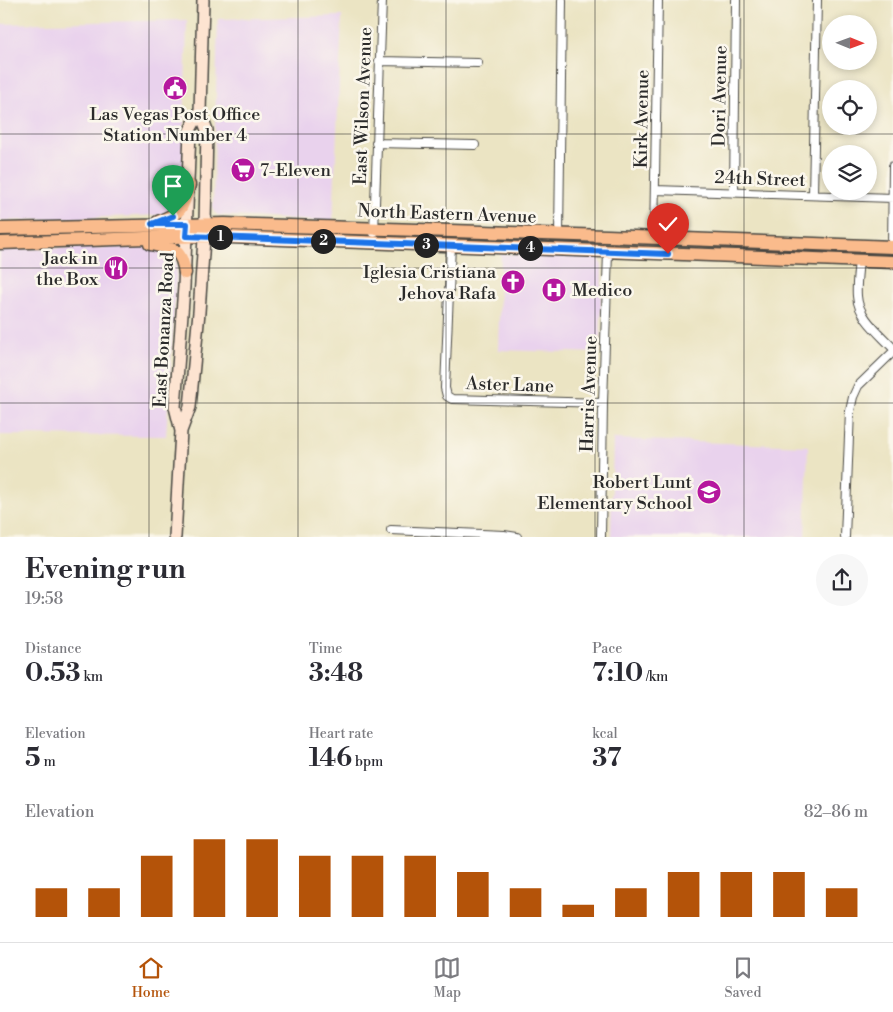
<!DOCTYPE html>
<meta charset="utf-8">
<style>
body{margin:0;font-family:"Libre Bodoni",serif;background:#f7f7f7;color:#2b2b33;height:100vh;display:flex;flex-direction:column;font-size:19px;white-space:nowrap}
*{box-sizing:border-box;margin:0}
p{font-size:16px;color:#7c7c81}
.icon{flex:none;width:28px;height:28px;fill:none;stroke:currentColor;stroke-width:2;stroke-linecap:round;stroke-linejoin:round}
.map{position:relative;height:537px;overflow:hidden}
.drawer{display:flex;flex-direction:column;background:#fff;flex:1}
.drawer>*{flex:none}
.needle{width:32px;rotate:91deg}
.buttons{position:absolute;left:822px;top:15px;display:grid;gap:10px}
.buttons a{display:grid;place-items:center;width:55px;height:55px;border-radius:50%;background:#fff;box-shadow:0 2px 8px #0003;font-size:25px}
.pin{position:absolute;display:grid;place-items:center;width:42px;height:42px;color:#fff;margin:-51px -21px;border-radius:50% 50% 50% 0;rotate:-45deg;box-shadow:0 0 5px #0007}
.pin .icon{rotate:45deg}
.km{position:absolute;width:25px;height:25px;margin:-12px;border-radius:50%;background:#222;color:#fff;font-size:14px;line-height:25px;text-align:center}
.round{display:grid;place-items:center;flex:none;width:52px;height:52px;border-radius:26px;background:#f7f7f7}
.head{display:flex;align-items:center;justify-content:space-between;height:85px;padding:0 25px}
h1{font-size:28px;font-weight:700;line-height:38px}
.metrics{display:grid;grid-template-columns:repeat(3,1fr);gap:8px;height:85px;padding:5px 25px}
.metrics div{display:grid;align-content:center}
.metrics b{font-size:25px;font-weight:700}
.metrics small{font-size:14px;font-weight:400}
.metrics p{font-size:14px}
.chart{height:140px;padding:10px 25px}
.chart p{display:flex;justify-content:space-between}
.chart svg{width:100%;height:90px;margin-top:5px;stroke:#b45309;stroke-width:6}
.dock{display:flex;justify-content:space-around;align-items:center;height:70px;border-top:1px solid #e1e1e2;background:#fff;font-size:14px;color:#7c7c81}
.dock a{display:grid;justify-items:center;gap:2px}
.dock .active{color:#b45309}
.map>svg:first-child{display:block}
.built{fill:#e9d2ed}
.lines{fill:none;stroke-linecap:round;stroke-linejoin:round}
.minor-casing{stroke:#484742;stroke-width:10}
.secondary-casing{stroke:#484742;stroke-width:14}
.primary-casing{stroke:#484742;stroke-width:15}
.minor{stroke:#fff;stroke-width:8}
.secondary{stroke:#fde4d1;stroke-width:11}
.primary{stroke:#fabb8c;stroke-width:12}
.route-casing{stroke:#fff;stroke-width:10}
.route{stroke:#1a73e8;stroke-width:6}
.grid{fill:none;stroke:#2b2b2b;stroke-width:1;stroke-opacity:0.55}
.labels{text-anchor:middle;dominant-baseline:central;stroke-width:5;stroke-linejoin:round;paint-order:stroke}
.street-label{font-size:18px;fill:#2b2b2b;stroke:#fbf7ec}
.poi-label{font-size:18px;fill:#2b2b2b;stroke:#fbf7ec;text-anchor:end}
</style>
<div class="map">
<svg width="893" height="537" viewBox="0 0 893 537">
<rect width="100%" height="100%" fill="#fbf7ec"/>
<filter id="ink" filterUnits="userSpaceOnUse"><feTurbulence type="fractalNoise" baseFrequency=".02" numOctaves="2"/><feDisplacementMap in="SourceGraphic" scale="10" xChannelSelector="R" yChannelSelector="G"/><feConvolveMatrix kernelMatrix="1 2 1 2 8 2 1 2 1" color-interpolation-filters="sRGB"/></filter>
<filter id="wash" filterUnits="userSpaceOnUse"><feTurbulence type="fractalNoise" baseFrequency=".0096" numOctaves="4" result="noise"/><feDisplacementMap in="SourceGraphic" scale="20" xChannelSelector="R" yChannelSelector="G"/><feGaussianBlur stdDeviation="1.12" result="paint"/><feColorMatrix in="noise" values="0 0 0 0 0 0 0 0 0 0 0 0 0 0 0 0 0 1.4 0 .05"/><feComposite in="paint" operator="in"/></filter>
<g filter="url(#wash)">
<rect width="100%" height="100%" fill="#ebe4c3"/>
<path class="built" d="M342,16L333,222L218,215L214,212L213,208L218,19Z
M187,20L182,197L179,204L161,215L0,221V24Z
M148,247L174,255L177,265L166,436L0,435V249Z
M501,254L597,257L600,259L602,267L600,353L498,350Z
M613,439L808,446L805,537H611Z"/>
</g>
<g filter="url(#ink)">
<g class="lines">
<defs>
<path id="minor" d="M379,61L478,63
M376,143L475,145
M655,190L893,198
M734,193L736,0
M813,195L817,0
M374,233L382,0
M559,235L562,0
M654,238L658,0
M451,245L445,388L447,396L452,399L603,403
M892,247L893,166
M859,260C858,272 856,285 857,296C858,317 880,334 893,348
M391,530L504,535L517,537
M601,537L603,403L608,252
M845,537L850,411L853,397L858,386L893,352"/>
<path id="secondary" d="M181,431L175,407L184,287L190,130L200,112
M175,537L181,431L190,407L199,312L205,224L207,130L200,112L203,0"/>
<path id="primary" d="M158,222C181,213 183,209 189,185
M0,229L225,224L608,236L893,247
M0,243L204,236L893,262
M150,244C172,249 181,246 185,273"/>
</defs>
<use href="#minor" class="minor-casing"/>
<use href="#secondary" class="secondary-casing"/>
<use href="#primary" class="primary-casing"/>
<use href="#minor" class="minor"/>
<use href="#secondary" class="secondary"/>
<use href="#primary" class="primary"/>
</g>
</g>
<g class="lines" filter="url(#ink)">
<defs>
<path id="route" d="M173,216L152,224H187L186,236L668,254"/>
</defs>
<use href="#route" class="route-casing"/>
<use href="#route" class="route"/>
</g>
<path class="grid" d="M149,0V537M298,0V537M446,0V537M595,0V537M744,0V537M0,134H893M0,268H893M0,403H893"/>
<defs>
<symbol id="civic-disc" viewBox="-11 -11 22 22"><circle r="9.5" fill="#b5179e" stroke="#fbf7ec"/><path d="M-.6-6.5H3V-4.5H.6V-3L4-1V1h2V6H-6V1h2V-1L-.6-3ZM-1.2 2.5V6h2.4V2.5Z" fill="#fff"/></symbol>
<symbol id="supermarket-disc" viewBox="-11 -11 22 22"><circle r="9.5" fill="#b5179e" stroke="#fbf7ec"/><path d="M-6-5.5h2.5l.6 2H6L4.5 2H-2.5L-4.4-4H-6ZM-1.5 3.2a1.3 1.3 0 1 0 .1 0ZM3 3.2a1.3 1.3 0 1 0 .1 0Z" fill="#fff"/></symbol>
<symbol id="restaurant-disc" viewBox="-11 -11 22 22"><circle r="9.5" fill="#b5179e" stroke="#fbf7ec"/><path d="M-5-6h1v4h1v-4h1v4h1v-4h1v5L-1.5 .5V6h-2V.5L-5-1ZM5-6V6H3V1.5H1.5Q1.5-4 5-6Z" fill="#fff"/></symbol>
<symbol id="church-disc" viewBox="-11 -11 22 22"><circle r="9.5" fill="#b5179e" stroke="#fbf7ec"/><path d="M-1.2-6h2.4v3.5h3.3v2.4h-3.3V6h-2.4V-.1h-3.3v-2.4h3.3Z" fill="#fff"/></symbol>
<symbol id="hospital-disc" viewBox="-11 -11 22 22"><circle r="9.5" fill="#b5179e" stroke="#fbf7ec"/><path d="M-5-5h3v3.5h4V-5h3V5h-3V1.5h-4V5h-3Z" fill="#fff"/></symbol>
<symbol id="school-disc" viewBox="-11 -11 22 22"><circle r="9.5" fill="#b5179e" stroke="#fbf7ec"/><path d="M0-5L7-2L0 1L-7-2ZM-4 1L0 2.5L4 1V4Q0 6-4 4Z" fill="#fff"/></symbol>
</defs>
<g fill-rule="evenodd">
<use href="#civic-disc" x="161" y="74" width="28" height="28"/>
<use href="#supermarket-disc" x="229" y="156" width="28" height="28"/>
<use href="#restaurant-disc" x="102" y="254" width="28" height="28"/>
<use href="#church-disc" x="499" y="268" width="28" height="28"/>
<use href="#hospital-disc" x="540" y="276" width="28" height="28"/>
<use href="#school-disc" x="695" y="478" width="28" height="28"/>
</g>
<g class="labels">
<g class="street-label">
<text transform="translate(720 96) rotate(-89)">Dori Avenue</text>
<text transform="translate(363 106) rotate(-88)">East Wilson Avenue</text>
<text transform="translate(642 119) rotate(-89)">Kirk Avenue</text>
<text transform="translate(760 179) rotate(2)">24th Street</text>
<text transform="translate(447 214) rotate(2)">North Eastern Avenue</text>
<text transform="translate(164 330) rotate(-87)">East Bonanza Road</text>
<text transform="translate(510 385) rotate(2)">Aster Lane</text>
<text transform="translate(589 394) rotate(-88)">Harris Avenue</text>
</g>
<g class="poi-label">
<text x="175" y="114" text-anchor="middle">Las Vegas Post Office<tspan x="175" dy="21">Station Number 4</tspan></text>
<text x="260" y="170" text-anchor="start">7-Eleven</text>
<text x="98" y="258">Jack in<tspan x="98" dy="21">the Box</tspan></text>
<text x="496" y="272">Iglesia Cristiana<tspan x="496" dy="21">Jehova Rafa</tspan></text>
<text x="572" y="290" text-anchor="start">Medico</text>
<text x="692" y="482">Robert Lunt<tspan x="692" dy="21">Elementary School</tspan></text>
</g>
</g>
</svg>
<div class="buttons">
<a><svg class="needle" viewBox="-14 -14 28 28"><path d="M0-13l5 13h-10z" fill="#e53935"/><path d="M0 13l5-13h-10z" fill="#7c7c81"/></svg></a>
<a><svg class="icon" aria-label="locate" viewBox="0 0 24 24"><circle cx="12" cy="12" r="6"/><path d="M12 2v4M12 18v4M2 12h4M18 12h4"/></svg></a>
<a><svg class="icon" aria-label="layers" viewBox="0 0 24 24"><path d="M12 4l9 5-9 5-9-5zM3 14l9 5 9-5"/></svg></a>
</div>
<div class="pin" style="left:173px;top:216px;background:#1e9e55"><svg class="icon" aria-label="arrive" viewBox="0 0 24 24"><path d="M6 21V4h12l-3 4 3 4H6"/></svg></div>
<div class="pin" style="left:668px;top:254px;background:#d93025"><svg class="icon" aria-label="check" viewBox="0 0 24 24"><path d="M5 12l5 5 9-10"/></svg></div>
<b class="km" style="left:220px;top:237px">1</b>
<b class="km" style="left:323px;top:241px">2</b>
<b class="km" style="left:426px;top:245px">3</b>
<b class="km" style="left:530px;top:248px">4</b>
</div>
<section class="drawer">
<div class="head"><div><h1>Evening run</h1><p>19:58</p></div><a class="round"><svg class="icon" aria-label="share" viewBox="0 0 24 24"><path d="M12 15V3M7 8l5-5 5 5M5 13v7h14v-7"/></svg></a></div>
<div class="metrics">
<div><p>Distance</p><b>0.53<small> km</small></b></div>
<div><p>Time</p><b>3:48</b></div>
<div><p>Pace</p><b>7:10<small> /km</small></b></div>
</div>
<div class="metrics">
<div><p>Elevation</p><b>5<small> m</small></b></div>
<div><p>Heart rate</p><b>146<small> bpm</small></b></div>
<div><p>kcal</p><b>37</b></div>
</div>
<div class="chart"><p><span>Elevation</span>82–86 m</p>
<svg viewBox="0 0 160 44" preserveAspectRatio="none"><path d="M5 44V30M15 44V30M25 44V14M35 44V6M45 44V6M55 44V14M65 44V14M75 44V14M85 44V22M95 44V30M105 44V38M115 44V30M125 44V22M135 44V22M145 44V22M155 44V30"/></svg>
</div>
</section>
<nav class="dock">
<a class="active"><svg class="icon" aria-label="home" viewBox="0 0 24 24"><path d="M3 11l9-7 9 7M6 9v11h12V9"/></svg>Home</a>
<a><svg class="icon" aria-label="map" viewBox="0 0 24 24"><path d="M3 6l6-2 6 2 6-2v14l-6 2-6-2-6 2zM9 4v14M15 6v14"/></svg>Map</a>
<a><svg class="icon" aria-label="saved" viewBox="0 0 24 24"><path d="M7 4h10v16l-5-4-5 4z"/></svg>Saved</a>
</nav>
